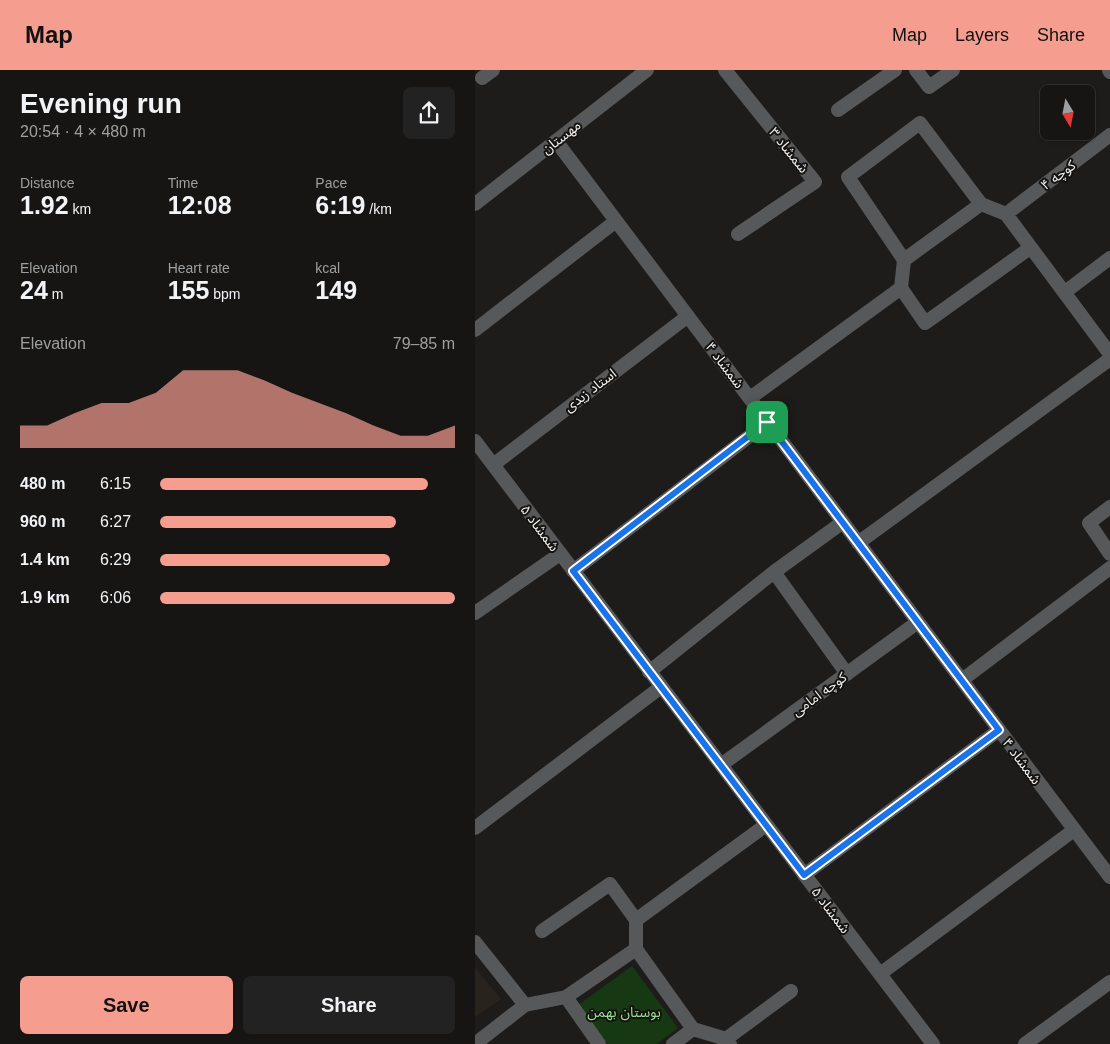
<!DOCTYPE html>
<meta charset="utf-8">
<style>
body{margin:0;font-family:Arial,"Noto Sans Arabic",sans-serif;background:#232222;color:#f1f3f6;height:100vh;display:flex;flex-direction:column;font-size:19px;white-space:nowrap}
*{box-sizing:border-box;margin:0}
p{font-size:16px;color:#9e9fa0}
.icon{flex:none;width:28px;height:28px;fill:none;stroke:currentColor;stroke-width:2;stroke-linecap:round;stroke-linejoin:round}
.map{position:relative;flex:1;overflow:hidden}
.drawer{display:flex;flex-direction:column;background:#161514;width:475px}
.drawer>*{flex:none}
.needle{width:32px;rotate:170deg}
.buttons{position:absolute;left:565px;top:15px;display:grid;gap:10px}
.buttons a{display:grid;place-items:center;width:55px;height:55px;border-radius:8px;background:#161514;box-shadow:0 1px 4px #0004,0 0 0 1px #353434;font-size:25px}
.pin{position:absolute;display:grid;place-items:center;width:42px;height:42px;color:#fff;margin:-21px;border-radius:10px;box-shadow:0 2px 8px #0006}
.round{display:grid;place-items:center;flex:none;width:52px;height:52px;border-radius:8px;background:#232222}
.overview{display:flex;align-items:center;justify-content:space-between;height:85px;padding:0 20px}
h1{font-size:28px;font-weight:700;line-height:38px}
.stats{display:grid;grid-template-columns:repeat(3,1fr);gap:8px;height:85px;padding:5px 20px}
.stats div{display:grid;align-content:center}
.stats b{font-size:25px;font-weight:700}
.stats small{font-size:14px;font-weight:400}
.stats p{font-size:14px}
.chart{height:140px;padding:10px 20px}
.chart p{display:flex;justify-content:space-between}
.chart svg{width:100%;height:90px;margin-top:5px;fill:#f59d8f;opacity:.7}
.button{display:flex;gap:10px;margin-top:auto;padding:10px 20px}
.button a{flex:1;height:58px;border-radius:8px;background:#f59d8f;color:#111;font-size:20px;font-weight:700;line-height:58px;text-align:center}
.button a+a{background:#232222;color:#f1f3f6}
ul{padding:0 20px;list-style:none;font-size:16px}
li{display:grid;grid-template-columns:80px 60px 1fr;align-items:center;height:38px}
li i{height:12px;border-radius:6px;background:#f59d8f}
header{display:flex;align-items:center;gap:30px;box-sizing:border-box;height:70px;padding:0 25px;background:#f59d8f;color:#111}
header strong{font-size:24px}
nav{display:flex;gap:28px;margin-inline-start:auto;font-size:18px}
main{display:flex;flex:1;min-height:0}
.map>svg:first-child{display:block}
.built{fill:#29231d}
.green{fill:#163812}
.lines{fill:none;stroke-linecap:round;stroke-linejoin:round}
.minor{stroke:#575859;stroke-width:14}
.tertiary{stroke:#575859;stroke-width:14}
.route-casing{stroke:#fff;stroke-width:10}
.route{stroke:#1a73e8;stroke-width:6}
.labels{text-anchor:middle;dominant-baseline:central;stroke-width:4;stroke-linejoin:round;paint-order:stroke}
.street-label{font-size:14px;fill:#f1f0ee;stroke:#141311}
.park-label{font-size:14px;fill:#9adf91;stroke:#141311}
</style>
<header>
<strong>Map</strong>
<nav><a>Map</a><a>Layers</a><a>Share</a></nav>
</header>
<main>
<section class="drawer">
<div class="overview"><div><h1>Evening run</h1><p>20:54 · 4 × 480 m</p></div><a class="round"><svg class="icon" aria-label="share" viewBox="0 0 24 24"><path d="M12 15V3M7 8l5-5 5 5M5 13v7h14v-7"/></svg></a></div>
<div class="stats">
<div><p>Distance</p><b>1.92<small> km</small></b></div>
<div><p>Time</p><b>12:08</b></div>
<div><p>Pace</p><b>6:19<small> /km</small></b></div>
</div>
<div class="stats">
<div><p>Elevation</p><b>24<small> m</small></b></div>
<div><p>Heart rate</p><b>155<small> bpm</small></b></div>
<div><p>kcal</p><b>149</b></div>
</div>
<div class="chart"><p><span>Elevation</span>79–85 m</p>
<svg viewBox="0 0 160 44" preserveAspectRatio="none"><path d="M0 44V33L10 33L20 27L30 22L40 22L50 17L60 6L70 6L80 6L90 11L100 17L110 22L120 27L130 33L140 38L150 38L160 33V44z"/></svg>
</div>
<ul>
<li><b>480 m</b>6:15<i style="width:91%"></i></li>
<li><b>960 m</b>6:27<i style="width:80%"></i></li>
<li><b>1.4 km</b>6:29<i style="width:78%"></i></li>
<li><b>1.9 km</b>6:06<i style="width:100%"></i></li>
</ul>
<div class="button"><a>Save</a><a>Share</a></div>
</section>
<div class="map">
<svg width="635" height="974" viewBox="0 0 635 974">
<rect width="100%" height="100%" fill="#1d1c1a"/>
<path class="built" d="M0,898L26,929L0,947Z"/>
<path class="green" d="M157,896L203,958L182,974H132L103,935Z"/>
<g class="lines">
<path class="minor" d="M250,0L340,112L263,164
M441,0L454,17L478,0
M634,0L635,2
M7,8L18,0
M363,40L420,0
M81,71L635,807
M531,144L635,65
M429,190L373,107L445,53L506,134
M426,218L450,253L555,178
M590,222L635,188
M0,260L141,151
M275,328L426,218L429,190L506,134L531,144L635,284
M0,371L458,974
M18,395L213,246
M635,437L614,453L635,484
M383,473L635,289
M98,501L293,352
M299,502L372,604
M0,543L85,484
M174,602L299,502L368,452
M487,610L635,498
M246,695L443,552
M0,758L186,617
M329,805L524,660
M67,861L135,814L161,850
M0,872L50,935
M161,879V850L291,755
M405,904L599,760
M91,927L124,974
M0,974L50,935L91,927L161,879L218,959L251,969
M198,974L218,959
M255,974L251,969L316,921"/>
<path class="tertiary" d="M0,134L172,0
M550,974L635,912"/>
</g>
<g class="lines">
<defs>
<path id="route" d="M292,352L524,660L329,805L98,501Z"/>
</defs>
<use href="#route" class="route-casing"/>
<use href="#route" class="route"/>
</g>
<g class="labels">
<g class="street-label">
<text transform="translate(86 67) rotate(-38)">مهستان</text>
<text transform="translate(314 80) rotate(51)">شمشاد ۳</text>
<text transform="translate(583 105) rotate(-37)">کوچه ۴</text>
<text transform="translate(250 295) rotate(53)">شمشاد ۴</text>
<text transform="translate(115 320) rotate(-37)">استاد زیدی</text>
<text transform="translate(65 458) rotate(53)">شمشاد ۵</text>
<text transform="translate(344 624) rotate(-36)">کوچه امامی</text>
<text transform="translate(547 691) rotate(53)">شمشاد ۴</text>
<text transform="translate(356 840) rotate(53)">شمشاد ۵</text>
</g>
<g class="park-label">
<text x="149" y="942">بوستان بهمن</text>
</g>
</g>
</svg>
<div class="buttons">
<a><svg class="needle" viewBox="-14 -14 28 28"><path d="M0-13l5 13h-10z" fill="#e53935"/><path d="M0 13l5-13h-10z" fill="#9e9fa0"/></svg></a>
</div>
<div class="pin" style="left:292px;top:352px;background:#1e9e55"><svg class="icon" aria-label="arrive" viewBox="0 0 24 24"><path d="M6 21V4h12l-3 4 3 4H6"/></svg></div>
</div>
</main>
